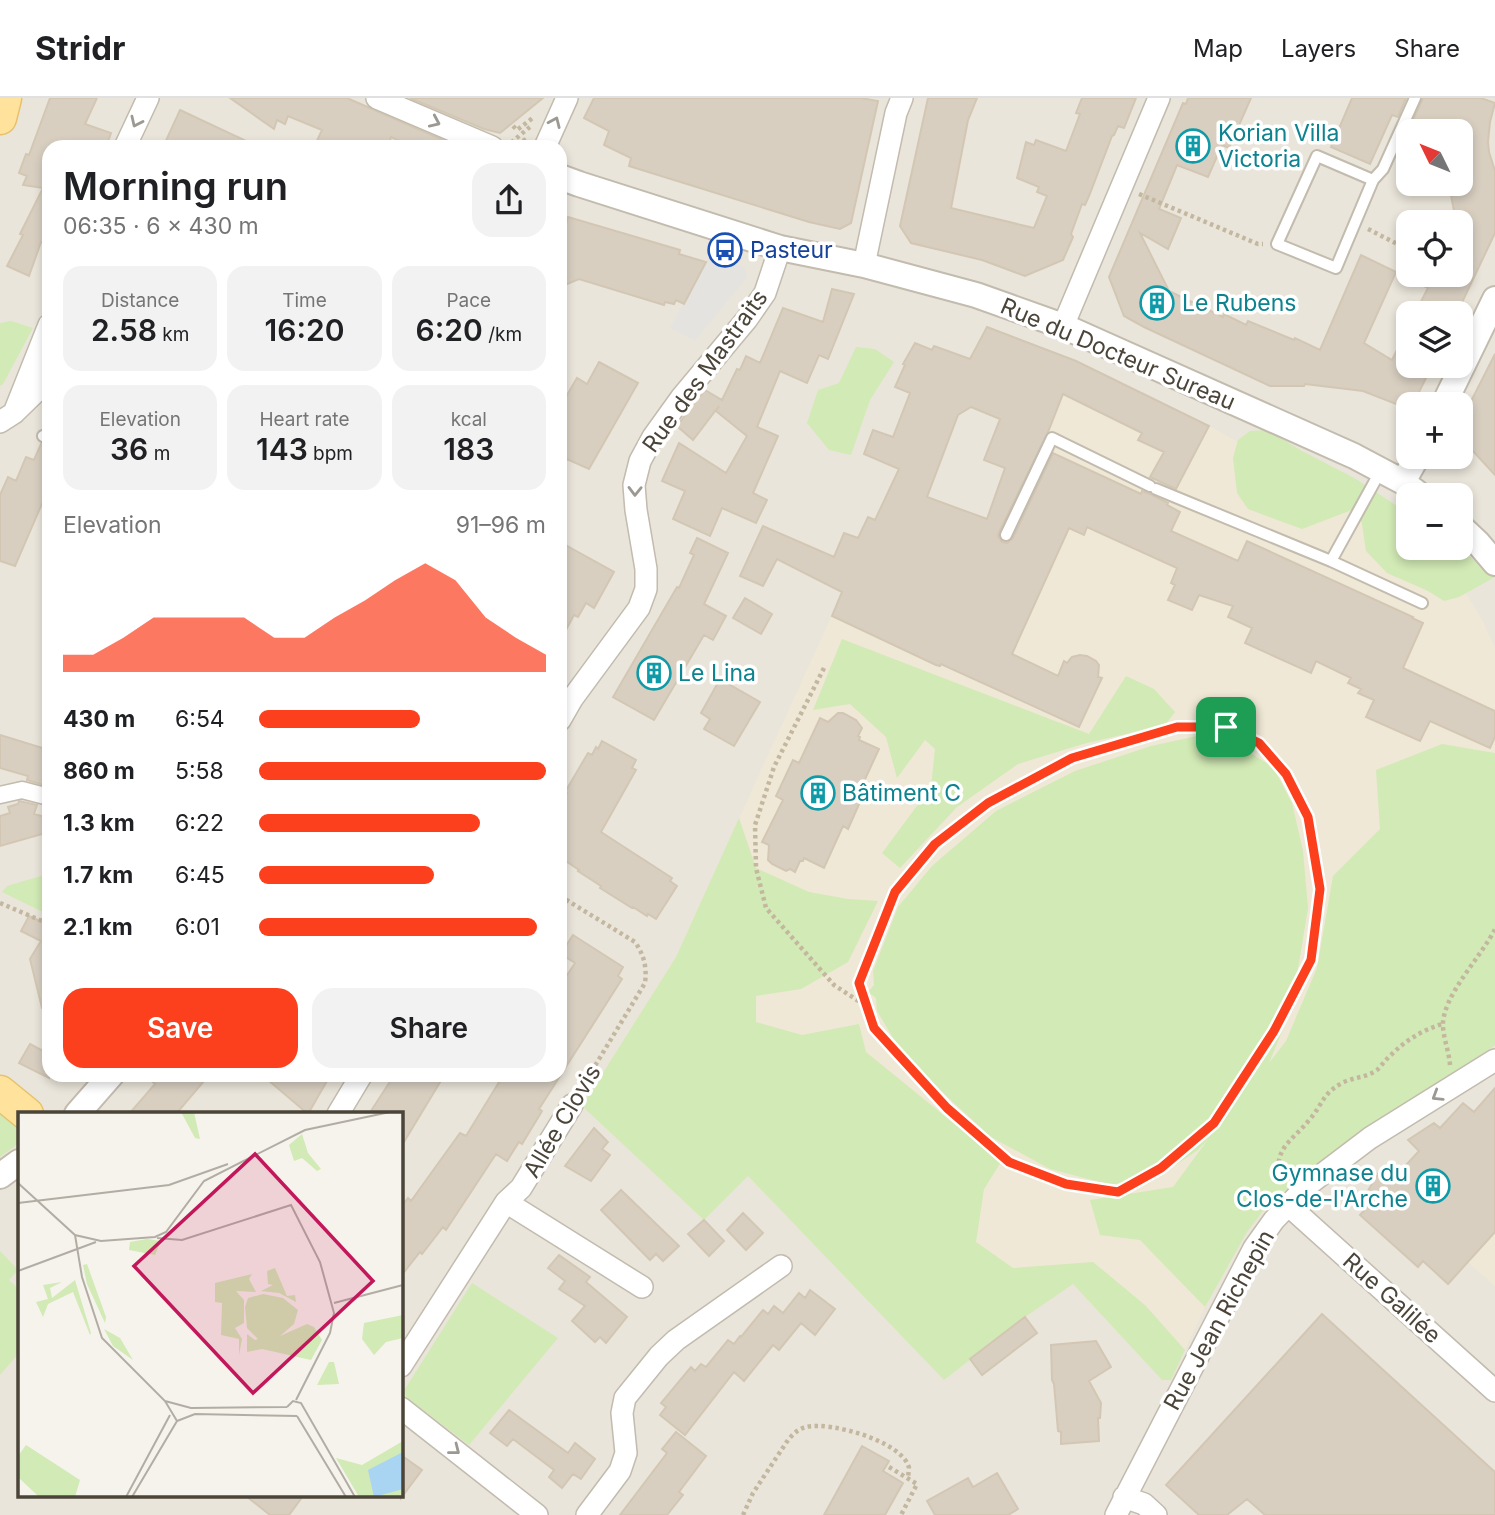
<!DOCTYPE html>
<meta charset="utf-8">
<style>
body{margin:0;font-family:Inter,sans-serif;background:#f2f2f2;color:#202124;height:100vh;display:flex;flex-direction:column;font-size:26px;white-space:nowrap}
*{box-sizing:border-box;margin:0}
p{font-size:23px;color:#757577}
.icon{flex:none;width:38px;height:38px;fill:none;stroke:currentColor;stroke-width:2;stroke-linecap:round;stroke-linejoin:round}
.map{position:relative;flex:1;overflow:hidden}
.details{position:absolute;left:42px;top:42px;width:525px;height:942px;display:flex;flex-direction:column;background:#fff;border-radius:21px;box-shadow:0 4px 10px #0003}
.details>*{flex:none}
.needle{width:46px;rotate:313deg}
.buttons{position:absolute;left:1396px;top:21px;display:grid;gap:14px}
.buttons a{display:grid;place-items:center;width:77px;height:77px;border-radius:14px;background:#fff;box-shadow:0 4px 10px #0003;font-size:35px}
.pin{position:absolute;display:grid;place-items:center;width:60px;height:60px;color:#fff;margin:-30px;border-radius:14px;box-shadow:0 4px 10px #0006}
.round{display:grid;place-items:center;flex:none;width:74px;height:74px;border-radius:21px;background:#f2f2f2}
.overview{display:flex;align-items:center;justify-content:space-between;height:119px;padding:0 21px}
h1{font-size:38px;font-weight:600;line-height:52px}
.stats{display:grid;grid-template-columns:repeat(3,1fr);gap:10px;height:119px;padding:7px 21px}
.stats div{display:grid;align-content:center;border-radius:18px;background:#f2f2f2;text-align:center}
.stats b{font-size:30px;font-weight:600}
.stats small{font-size:19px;font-weight:400}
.stats p{font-size:19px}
.chart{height:196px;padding:14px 21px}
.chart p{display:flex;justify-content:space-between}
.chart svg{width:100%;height:126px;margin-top:7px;fill:#fc3f1d;opacity:.7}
.action{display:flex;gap:14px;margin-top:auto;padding:14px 21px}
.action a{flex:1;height:80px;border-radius:21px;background:#fc3f1d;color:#fff;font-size:28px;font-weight:600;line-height:80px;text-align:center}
.action a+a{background:#f2f2f2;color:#202124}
ul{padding:0 21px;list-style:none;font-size:23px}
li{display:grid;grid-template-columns:112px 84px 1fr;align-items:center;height:52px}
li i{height:18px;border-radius:9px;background:#fc3f1d}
header{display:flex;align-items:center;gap:42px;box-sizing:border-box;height:98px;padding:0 35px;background:#fff;border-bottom:2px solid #e0e0e0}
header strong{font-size:33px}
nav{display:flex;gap:38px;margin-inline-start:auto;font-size:24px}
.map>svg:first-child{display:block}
.residential{fill:#eae5da;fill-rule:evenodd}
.education{fill:#efe8d6}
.green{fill:#d2eab5}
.parking{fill:#e5e3e0}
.building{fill:#d8cfc1;stroke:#d3c7b4;stroke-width:2;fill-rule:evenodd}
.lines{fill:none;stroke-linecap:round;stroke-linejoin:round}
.service-casing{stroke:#c2bbae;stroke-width:14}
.pedestrian-casing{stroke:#c2bbae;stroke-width:19}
.minor-casing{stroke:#c2bbae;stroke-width:24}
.tertiary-casing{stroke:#c2bbae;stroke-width:28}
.primary-casing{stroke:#e6c16a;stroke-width:35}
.path{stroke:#c4b79f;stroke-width:4.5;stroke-dasharray:3.5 3.5;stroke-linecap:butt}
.service{stroke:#fff;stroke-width:10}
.pedestrian{stroke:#fff;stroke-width:16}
.minor{stroke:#fff;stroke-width:21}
.tertiary{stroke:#fff;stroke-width:24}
.primary{stroke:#ffe39c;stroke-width:32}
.oneway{stroke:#9c9892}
.route-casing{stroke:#fff;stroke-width:14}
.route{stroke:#fc3f1d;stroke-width:9}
.labels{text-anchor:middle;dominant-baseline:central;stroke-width:7;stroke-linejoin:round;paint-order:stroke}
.culture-label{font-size:23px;fill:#0d838f;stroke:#fff;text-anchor:start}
.transit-label{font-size:23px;fill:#164399;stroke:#fff;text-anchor:start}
.street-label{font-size:23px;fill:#4b4439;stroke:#fff}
.inset-road{fill:none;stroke:#b2ada4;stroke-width:2}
.view{fill:#c2185b;fill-opacity:0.15;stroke:#c2185b;stroke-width:3.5}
.inset-edge{fill:none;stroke:#4b4439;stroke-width:3.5}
</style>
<header>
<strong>Stridr</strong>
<nav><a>Map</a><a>Layers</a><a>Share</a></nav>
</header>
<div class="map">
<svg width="1495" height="1417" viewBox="0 0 1495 1417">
<rect width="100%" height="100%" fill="#f6f3ec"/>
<path class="residential" d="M0,0H1495V1417H0ZM1409,33H1461V86H1409ZM49,49H560V976H49ZM1409,124H1461V177H1409ZM1409,215H1461V268H1409ZM1409,306H1461V359H1409ZM1409,397H1461V450H1409ZM19,1016H401V1398H19Z"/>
<path class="education" d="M1051,254L1076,263L1209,328L1357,410L1409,450L1453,480L1466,495L1483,524L1495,550V762L1271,1102L1247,1134L1205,1209L1171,1282H1162L1073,1186L1025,1219L944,1282L748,1078L704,1122L582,1008L676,859L892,386L958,410L950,429L972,438L981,418L987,420L1005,371L984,362L1010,293Z
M1495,1134V1188L1468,1164Z"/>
<path class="green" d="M11,223L33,230L3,286L0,288V225Z
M856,249L875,251L894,264L870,302L851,357L829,352L807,325L818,292L839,285Z
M1267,332L1302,353L1356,381L1409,416V450H1459L1495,479L1459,499L1444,503L1428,493L1387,475L1366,453L1362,426L1357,410L1302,431L1248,411L1237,395L1233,360L1238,342L1250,333Z
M842,541L1089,636L1126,578L1154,591L1175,614L1165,627L1083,646L1018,666L957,709L900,770L882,755L931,689L935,651L925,642L897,680L886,639L850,606L813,612Z
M1197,638L1236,646L1273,669L1292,705L1303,753L1308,810L1300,859L1291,912L1269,965L1286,943L1317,870L1333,778L1380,731L1376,672L1442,646L1495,655V947L1430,994L1271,1102L1247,1134L1205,1209L1140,1142L1100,1137L1090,1102L1173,1089L1209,1040L1198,1052L1162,1076L1111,1087L1050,1071L991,1039L905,960L877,913L876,900L868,894L874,887L873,873L898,809L932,768L996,713L1075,673L1151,648Z
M739,720L756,770L809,794L848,801L878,803L848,864L801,891L756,898V924L802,937L859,926L866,954L1001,1064L984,1091L976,1144L1013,1170L1093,1164L1145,1207L1185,1252L1171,1282H1162L1073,1186L1025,1219L944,1282L748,1078L704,1122L582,1008L676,859Z
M41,778L49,780V817L2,794L7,788Z
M0,1008L19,1022V1045L0,1059Z
M0,1153L18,1172L9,1182L19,1191V1255L0,1277Z
M472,1185L558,1240L469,1347L406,1299L405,1291Z"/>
<path class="parking" d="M710,157L744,169L746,173L747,179L695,243L670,230Z"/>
<path class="building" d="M50,0H97L85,26L111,35L106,49H49V135L44,146L41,144L29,178L7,168L23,137L20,136L43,90L23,87L27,78L19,75L26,56L29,57Z
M230,0H347L459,49H413L391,39L388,49H314L322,32L288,18L285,26L277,22L274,31Z
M410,0H543L500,35L484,31Z
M594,0H861L878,3L851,125L840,131L809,124L629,68L631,60L604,47L609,33L584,20Z
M928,0H977L968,22L951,110L1034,130L1047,98L1037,94L1039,89L1017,80L1026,44L1034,47L1036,42L1066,53L1080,16L1076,15L1082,0H1136L1124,30L1118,28L1114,37L1112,38L1089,98L1085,107L1082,106L1071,136L1073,139L1063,162L1025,178L982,162L911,145L900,128Z
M1188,0H1251L1229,50L1222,47L1208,79L1177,67L1159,111L1181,120L1168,151L1140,135L1169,193L1223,219L1224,216L1246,227L1248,223L1294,242L1295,240L1320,252L1361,157L1396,174L1364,245L1392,262L1409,228V268H1432L1413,306H1409V311L1363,293L1305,286L1304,288H1270L1144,229L1124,218L1109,179L1183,5L1186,6Z
M1352,0H1406L1398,19L1392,17L1370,66L1331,49Z
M1423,0H1481L1495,5L1490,24L1488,44L1489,54L1495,73V135L1457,215H1415L1428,190L1402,177H1461V124H1456L1449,86H1461V33H1433L1412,25Z
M180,12L259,49H163Z
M568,119L680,152L679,156L706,164L684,206L676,202L674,206L665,204L664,207L579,181L560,189V129L566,126Z
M832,191L854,196L828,261L819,257L807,285L780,273L757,329L778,338L753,395L767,402L756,425L722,410L710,438L673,421L685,393L662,383L679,345L726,375L747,338L716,313L719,308L693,342L677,328L705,292L722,302L737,271L740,272L746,258L760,265L783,210L823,224Z
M987,229L1076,263L1209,328L1176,391L1150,379L1164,354L1138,342L1142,335L1063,296L1048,334L999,434L998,438L1002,444L1007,445L1013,440L1053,355L1141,396L1142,393L1150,396L1168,405L1167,407L1180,414L1171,433L1238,463L1247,443L1413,519L1412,520L1423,525L1403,570L1495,613V639L1490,650L1430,623L1420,643L1366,619L1374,602L1358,595L1361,591L1348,585L1351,580L1316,563L1311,575L1245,545L1252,530L1228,519L1233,508L1199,497L1192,512L1168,502L1175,487L1171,485L1177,470L1087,429L1084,437L1069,430L1012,556L1058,578L1064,563L1067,565L1072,559L1080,557L1087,558L1096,563L1099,567L1098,579L1102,580L1079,629L941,566L940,568L936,567L832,518L842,494L777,461L763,488L740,478L763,428L834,459L844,435L858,440L868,419L875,422L899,371L864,356L873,332L893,339L910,295L895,289L905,267L903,266L915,245L932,252L934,248L970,261ZM971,309L1000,321L984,362L1005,370L987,421L927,399L958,317Z
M1495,256V377L1461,340V323Z
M599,264L638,285L589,371L560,358V309L577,280L587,286Z
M41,346L49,349V403L44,401L15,468L0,463V397L8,379L16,383L26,359L34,362Z
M697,440L728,455L704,506L726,518L713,542L704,537L654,622L613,599L677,489L679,490L694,457L690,455Z
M560,444L614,474L594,510L586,505L578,519L574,517L560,543Z
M745,500L772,516L761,536L733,520Z
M720,581L760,604L734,648L704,631L710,621L701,615Z
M838,615H843L856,622L862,630L858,638L860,639L859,642L879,651L860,692L864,695L848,731L843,728L824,770L804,760L803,763H800L795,774L790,771L786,773L772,766L768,762L769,747L762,744L783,702L776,698L793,662L799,665L820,620L828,624Z
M0,637L49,652V671L44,687L27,682L28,678L0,670Z
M602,643L636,662L632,670L636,672L601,734L672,780L670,783L677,788L656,821L648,816L647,818L633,809L632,810L600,790L601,788L578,773L579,772L560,759V708L567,695L565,694L588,655L592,657L596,649L598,651Z
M19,703L37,707L34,716L49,720V734L0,748V718L10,715L8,709L18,706Z
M29,818L49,827V909L42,910L30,861L41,843L21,833Z
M573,837L623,869L618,878L622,881L539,1011L542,1013L522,1046L519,1044L507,1063L496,1056L446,1132L443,1129L422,1156L420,1154L401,1178V1109L408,1100L411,1103L460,1035L466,1038L504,976H560V888L575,865L561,856Z
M30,946L49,956V980L19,965Z
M144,976H210L176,1016H129L155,986Z
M261,976H331L308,1016Z
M395,976H445L401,1049V1016H369Z
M1495,990V1134L1448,1186L1423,1163L1418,1169L1360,1117L1373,1103L1366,1096L1382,1069L1394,1080L1419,1053L1408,1042L1434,1025L1440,1030L1463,1005L1474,1014Z
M594,1030L608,1044L602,1051L610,1057L591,1083L565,1068Z
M621,1092L679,1148L663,1163L656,1156L650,1162L601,1112Z
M743,1115L763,1135L746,1152L727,1132Z
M704,1122L724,1143L709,1158L688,1136Z
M559,1157L590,1179L586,1184L627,1219L606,1245L600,1239L595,1244L572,1223L585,1208L559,1191L565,1183L548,1170Z
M810,1192L835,1211L815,1237L801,1225L779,1252L773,1247L744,1283L734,1274L685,1337L660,1317L666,1309L661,1305L691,1269L695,1273L701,1266L706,1269L728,1242L734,1246L740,1238L741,1239L763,1212L768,1216L774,1208L783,1215L799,1195L805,1200Z
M1322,1216L1495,1374V1417H1265L1247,1401L1227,1417H1199L1166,1387Z
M1025,1219L1037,1235L982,1277L970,1261Z
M1096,1243L1111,1269L1089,1283L1101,1305L1100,1320H1098L1099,1343L1061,1346V1334L1058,1333L1054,1286L1052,1282L1051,1247Z
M509,1312L568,1355L575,1345L595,1361L581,1381L573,1376L562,1390L549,1379L554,1372L513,1341L507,1348L490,1335Z
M676,1334L706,1358L679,1394L683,1397L667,1417H620L667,1355L662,1351Z
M862,1348L889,1363L883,1373L903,1385L885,1417H824Z
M401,1357L422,1372L401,1400Z
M997,1375L1018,1411L1008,1417H935L927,1403L968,1380L973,1389Z
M246,1398H303L289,1417H270Z"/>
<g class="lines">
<defs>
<path id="service" d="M1317,58L1373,82L1336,170L1277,146Z
M1373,82L1383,71L1415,0
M43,338L49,341
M1156,391L1331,463L1381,372
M1006,437L1052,340L1150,388
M1331,463L1422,505"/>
<path id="pedestrian" d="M0,697L22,692L49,699"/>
<path id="minor" d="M377,0L492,49
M125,49L148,0
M545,49L567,0
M864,167L896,15L902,0
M1063,228L1159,0
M14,315L49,227
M0,324L14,315L49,281
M560,622L572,601L639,510L646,491V471L636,412L634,387L640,363L653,339L681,300L747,221L765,195L780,150
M338,1016L362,976
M506,1104L642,1189
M1288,1107L1495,1293
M401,1268L506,1104L521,1090L572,1007
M401,1310L537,1417
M1124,1399L1144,1406L1156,1417
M587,1417L620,1373L626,1355L622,1315L625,1300L659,1258L676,1242L781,1168
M1116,1417L1254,1150L1274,1122L1308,1087L1370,1040L1495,962"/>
<path id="tertiary" d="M560,79L579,86L780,150L864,167L976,197L1063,228L1354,358L1403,384L1420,397
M1444,306L1495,201
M1403,384L1417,359
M1461,429L1478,445L1495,465
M77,1016L112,976
M0,1078L19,1064"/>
<path id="primary" d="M0,20L5,0
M0,994L27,1016"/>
</defs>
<use href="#service" class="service-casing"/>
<use href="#pedestrian" class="pedestrian-casing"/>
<use href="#minor" class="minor-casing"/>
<use href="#tertiary" class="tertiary-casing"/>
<use href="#primary" class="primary-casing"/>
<path class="path" d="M513,28L517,32L534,19
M526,41L517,47L513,43L531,28
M1139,96L1258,146H1263
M1368,131L1409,152
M1418,177L1424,181
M824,570L774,669L755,727L756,770L766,810L834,887L866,908
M1177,629H1226L1259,645L1286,676L1308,719L1320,791L1311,862L1274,933L1214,1025L1161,1071L1118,1094L1066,1086L1009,1064L947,1010L874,930L859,885L895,794L935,746L988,705L1072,660Z
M560,798L635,844C644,857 647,869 645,885L581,991
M0,805L49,826
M1450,967C1449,954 1444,942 1443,929C1441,899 1482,858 1495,831
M1281,1085C1271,1050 1292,1044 1310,1021C1323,1006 1322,996 1342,985C1353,979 1366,980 1377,972C1382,967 1386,961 1392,956C1406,942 1423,932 1442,926
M889,1369L917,1386L901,1417
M743,1417L753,1395L788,1342C793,1336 798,1331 806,1329C829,1323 903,1343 909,1370C909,1371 908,1379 908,1381"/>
<use href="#service" class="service"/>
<use href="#pedestrian" class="pedestrian"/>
<use href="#minor" class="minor"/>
<use href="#tertiary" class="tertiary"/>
<use href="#primary" class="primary"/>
</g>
<defs><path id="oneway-chevron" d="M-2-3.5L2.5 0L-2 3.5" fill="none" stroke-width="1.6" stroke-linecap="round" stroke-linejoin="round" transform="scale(1.75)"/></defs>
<g class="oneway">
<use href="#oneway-chevron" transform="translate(136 24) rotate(115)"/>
<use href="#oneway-chevron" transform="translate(435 24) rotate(24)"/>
<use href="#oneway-chevron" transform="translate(555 24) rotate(-66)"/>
<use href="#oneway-chevron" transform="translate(635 393) rotate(91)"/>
<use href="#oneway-chevron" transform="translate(1437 998) rotate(148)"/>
<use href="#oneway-chevron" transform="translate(455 1352) rotate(38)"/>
</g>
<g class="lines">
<defs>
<path id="route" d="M1177,629H1226L1259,645L1286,676L1308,719L1320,791L1311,862L1274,933L1214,1025L1161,1070L1118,1094L1066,1086L1009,1064L947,1010L874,930L859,885L895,794L935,746L988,705L1072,660Z"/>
</defs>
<use href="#route" class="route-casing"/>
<use href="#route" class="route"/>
</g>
<defs>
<symbol id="building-ring" viewBox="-11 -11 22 22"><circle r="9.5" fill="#fff" stroke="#0f9aa8" stroke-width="1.5"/><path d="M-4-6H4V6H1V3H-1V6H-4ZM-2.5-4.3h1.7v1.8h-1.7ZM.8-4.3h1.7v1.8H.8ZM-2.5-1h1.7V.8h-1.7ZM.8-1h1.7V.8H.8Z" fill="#0f9aa8"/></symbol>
<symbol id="bus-ring" viewBox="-11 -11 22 22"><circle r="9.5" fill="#fff" stroke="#1a4fb4" stroke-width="1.5"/><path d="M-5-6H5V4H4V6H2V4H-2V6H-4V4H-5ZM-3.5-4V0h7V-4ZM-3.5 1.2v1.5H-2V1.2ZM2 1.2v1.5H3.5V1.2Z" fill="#1a4fb4"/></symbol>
</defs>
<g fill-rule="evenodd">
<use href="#building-ring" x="1174" y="29" width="38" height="38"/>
<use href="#bus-ring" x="706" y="133" width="38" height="38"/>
<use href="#building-ring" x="1138" y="186" width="38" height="38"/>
<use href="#building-ring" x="635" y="556" width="38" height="38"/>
<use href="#building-ring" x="799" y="676" width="38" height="38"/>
<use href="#building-ring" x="1414" y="1069" width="38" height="38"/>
</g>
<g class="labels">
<g class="culture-label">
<text x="1218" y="35">Korian Villa<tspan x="1218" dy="26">Victoria</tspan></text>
<text x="1182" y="205">Le Rubens</text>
<text x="678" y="575">Le Lina</text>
<text x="842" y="695">Bâtiment C</text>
<text x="1408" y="1075" text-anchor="end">Gymnase du<tspan x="1408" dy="26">Clos-de-l'Arche</tspan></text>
</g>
<g class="transit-label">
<text x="750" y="152">Pasteur</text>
</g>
<g class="street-label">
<text transform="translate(1118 256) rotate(23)">Rue du Docteur Sureau</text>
<text transform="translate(705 273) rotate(-54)">Rue des Mastraits</text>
<text transform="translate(562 1023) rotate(-59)">Allée Clovis</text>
<text transform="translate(1392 1200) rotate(42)">Rue Galilée</text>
<text transform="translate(1219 1222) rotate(-61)">Rue Jean Richepin</text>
</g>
</g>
<g transform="translate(18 1014)">
<rect width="385" height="385" fill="#f6f3ec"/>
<path d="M163,0H176L182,27L177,26ZM284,22L290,41L303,57L299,59L284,46L276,49L271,33ZM129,127L143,129L137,143L111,138L112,130ZM69,152L88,205L87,211L69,172L65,153ZM257,156L269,184L277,183L278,190L261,181L243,179L255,173L250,172L249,159ZM234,162L231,167L238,180L218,179L226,188V211L217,216L224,227L221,243V227L203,223L204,191L197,190V171ZM57,168L73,221L72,223L55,180L30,192L25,205L18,190L30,187L25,173L44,170L32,176L34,186ZM245,182L265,186L280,198L276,212L262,224L289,212L296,215L304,228L293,248L244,237L229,240V222L237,228L240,227L229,216L227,195L230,186ZM385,203V226L368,230L356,243L344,227L346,211ZM86,217L102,226L115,248L95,234ZM311,250H316L321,272L299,273ZM385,329V385H341L318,346L344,353ZM8,333L62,368L57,385H21L0,365V344Z" fill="#d2eab5"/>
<path d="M385,340V377L356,385L350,358Z" fill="#a9d4f2"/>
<path class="inset-road" d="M0,71L57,123L83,129L137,125L148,120L186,69L287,18L372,0M0,91L151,73L210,52M57,123L64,165L84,226L147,289L159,309M139,126L164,128L273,93L302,150L316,201L312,221L278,288M0,159L78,130M316,191L385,173M147,289L173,296L269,295M269,295L275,289L283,291L337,385M279,304L328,385M159,309L177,302L279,304M108,385L152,303M114,385L159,309"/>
<path class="view" d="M237,42L355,169L235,281L116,154Z"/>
<rect width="385" height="385" class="inset-edge"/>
</g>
</svg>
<div class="buttons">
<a><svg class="needle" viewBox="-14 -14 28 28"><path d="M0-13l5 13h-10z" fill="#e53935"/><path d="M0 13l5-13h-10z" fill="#757577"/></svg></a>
<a><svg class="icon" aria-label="locate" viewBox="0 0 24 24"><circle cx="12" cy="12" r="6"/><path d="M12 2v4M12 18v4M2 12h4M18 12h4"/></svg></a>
<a><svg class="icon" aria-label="layers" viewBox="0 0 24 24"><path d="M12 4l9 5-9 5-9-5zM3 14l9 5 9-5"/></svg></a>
<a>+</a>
<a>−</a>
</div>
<div class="pin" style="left:1226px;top:629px;background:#1e9e55"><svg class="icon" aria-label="arrive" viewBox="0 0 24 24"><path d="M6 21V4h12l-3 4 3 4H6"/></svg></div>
<section class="details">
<div class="overview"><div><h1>Morning run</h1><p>06:35 · 6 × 430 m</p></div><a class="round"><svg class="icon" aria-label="share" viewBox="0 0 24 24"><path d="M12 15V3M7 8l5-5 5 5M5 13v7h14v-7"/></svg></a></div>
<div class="stats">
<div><p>Distance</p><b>2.58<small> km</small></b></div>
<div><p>Time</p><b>16:20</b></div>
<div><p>Pace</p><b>6:20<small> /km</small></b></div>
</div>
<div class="stats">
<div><p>Elevation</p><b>36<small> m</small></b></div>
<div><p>Heart rate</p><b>143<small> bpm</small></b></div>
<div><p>kcal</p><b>183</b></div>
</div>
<div class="chart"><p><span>Elevation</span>91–96 m</p>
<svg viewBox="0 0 160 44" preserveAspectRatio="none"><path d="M0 44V38L10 38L20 32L30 25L40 25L50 25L60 25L70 32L80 32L90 25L100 19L110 12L120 6L130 12L140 25L150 32L160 38V44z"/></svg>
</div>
<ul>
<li><b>430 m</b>6:54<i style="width:56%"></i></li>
<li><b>860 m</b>5:58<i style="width:100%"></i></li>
<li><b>1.3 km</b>6:22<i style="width:77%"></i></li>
<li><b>1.7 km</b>6:45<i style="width:61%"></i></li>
<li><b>2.1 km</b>6:01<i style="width:97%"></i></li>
</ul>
<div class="action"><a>Save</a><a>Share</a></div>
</section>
</div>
